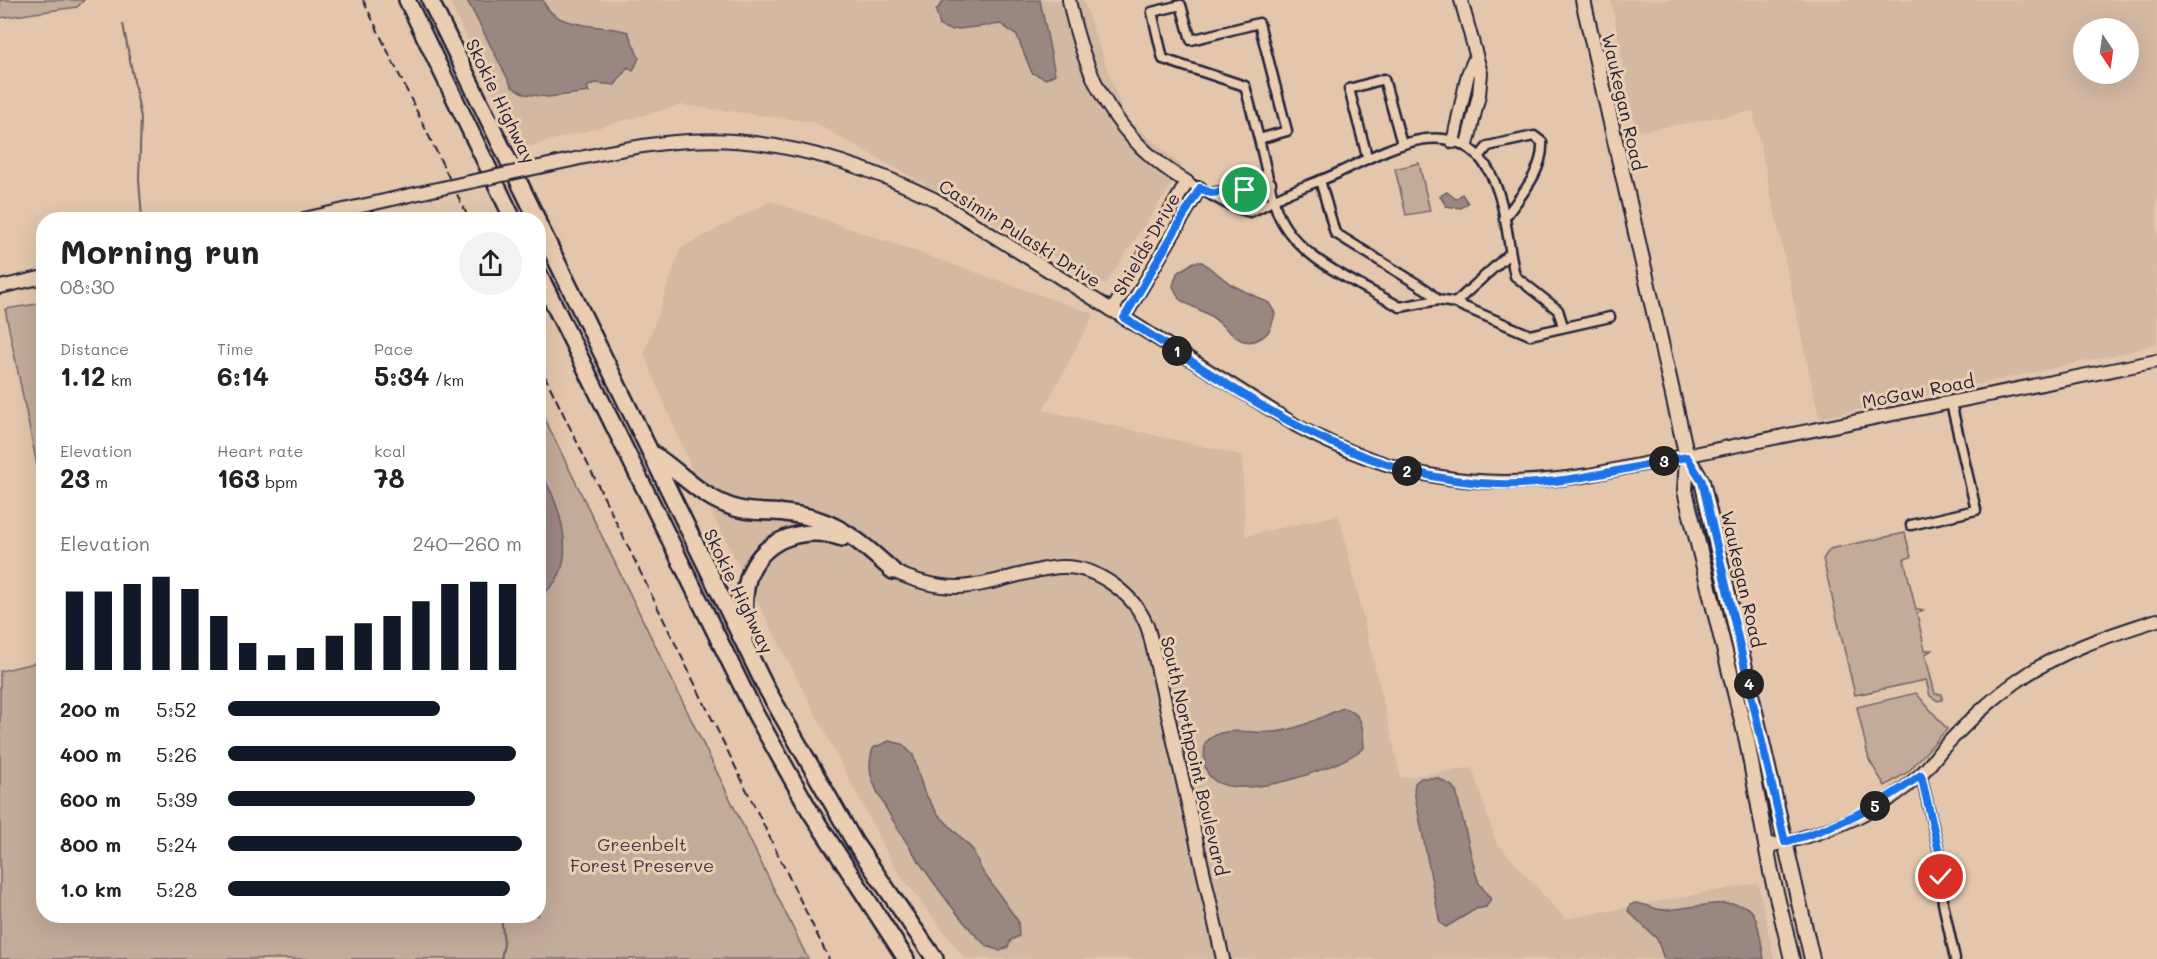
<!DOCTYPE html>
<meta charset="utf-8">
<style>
body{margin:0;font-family:Mali,sans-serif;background:#f2f2f2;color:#222;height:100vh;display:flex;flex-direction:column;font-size:22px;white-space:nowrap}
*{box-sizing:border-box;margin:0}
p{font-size:20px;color:#767676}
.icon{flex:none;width:33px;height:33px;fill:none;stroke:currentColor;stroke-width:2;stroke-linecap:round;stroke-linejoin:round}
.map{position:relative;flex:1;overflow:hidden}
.drawer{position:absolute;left:36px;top:212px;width:510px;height:711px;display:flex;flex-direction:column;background:#fff;border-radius:24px;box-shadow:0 6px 24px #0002}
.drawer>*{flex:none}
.needle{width:39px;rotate:167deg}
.controls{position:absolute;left:2073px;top:18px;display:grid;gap:12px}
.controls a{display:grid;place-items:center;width:66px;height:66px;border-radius:50%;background:#fff;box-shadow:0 6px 24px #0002;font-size:30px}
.pin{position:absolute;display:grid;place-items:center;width:51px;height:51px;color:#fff;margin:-26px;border:3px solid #fff;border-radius:50%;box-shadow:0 2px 6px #0007}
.km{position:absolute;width:30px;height:30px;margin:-15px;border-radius:50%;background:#222;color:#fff;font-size:16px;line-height:30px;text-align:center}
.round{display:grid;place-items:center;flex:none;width:63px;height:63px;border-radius:32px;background:#f2f2f2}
.summary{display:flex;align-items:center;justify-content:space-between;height:102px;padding:0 24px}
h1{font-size:33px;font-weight:800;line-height:45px}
.metrics{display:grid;grid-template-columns:repeat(3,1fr);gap:9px;height:102px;padding:6px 24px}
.metrics div{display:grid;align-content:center}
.metrics b{font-size:26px;font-weight:800}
.metrics small{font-size:16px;font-weight:400}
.metrics p{font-size:16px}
.chart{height:168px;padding:12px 24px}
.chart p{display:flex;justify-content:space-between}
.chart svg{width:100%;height:108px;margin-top:6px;stroke:#111827;stroke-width:6}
ul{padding:0 24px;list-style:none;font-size:20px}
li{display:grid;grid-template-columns:96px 72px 1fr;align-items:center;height:45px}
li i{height:15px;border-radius:8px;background:#111827}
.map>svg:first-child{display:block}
.built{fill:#d3b8a2;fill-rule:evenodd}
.green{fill:#c3ab9a;stroke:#72666a;stroke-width:1.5}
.water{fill:#9a8781;stroke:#6a5f65;stroke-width:1.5}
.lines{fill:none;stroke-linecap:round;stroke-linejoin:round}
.stream{stroke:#6a5f65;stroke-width:2}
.street-casing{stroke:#22223b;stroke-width:13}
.secondary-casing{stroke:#22223b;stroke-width:16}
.primary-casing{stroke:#22223b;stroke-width:18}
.highway-casing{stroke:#22223b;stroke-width:20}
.street{stroke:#ebcdb1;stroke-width:8}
.secondary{stroke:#ebcdb1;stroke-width:12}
.primary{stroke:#ebcdb1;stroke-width:14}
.highway{stroke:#ebcdb1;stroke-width:15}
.rail{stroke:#22223b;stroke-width:2;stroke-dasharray:9 4.5;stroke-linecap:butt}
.secondary-bridge-casing{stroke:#22223b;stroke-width:16;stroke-linecap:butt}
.secondary-bridge{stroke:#ebcdb1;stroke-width:12}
.route-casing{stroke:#fff;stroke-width:12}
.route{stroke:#1a73e8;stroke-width:8}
.labels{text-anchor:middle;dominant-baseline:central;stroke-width:6;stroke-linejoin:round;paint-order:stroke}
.street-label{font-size:18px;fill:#22223b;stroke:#ebcdb1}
.park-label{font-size:18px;fill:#423d4e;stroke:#ebcdb1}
</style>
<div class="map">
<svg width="2157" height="959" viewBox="0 0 2157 959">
<rect width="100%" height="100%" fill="#e3c6ac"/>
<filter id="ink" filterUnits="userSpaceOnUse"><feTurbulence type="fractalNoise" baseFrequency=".0167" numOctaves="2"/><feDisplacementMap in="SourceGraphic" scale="12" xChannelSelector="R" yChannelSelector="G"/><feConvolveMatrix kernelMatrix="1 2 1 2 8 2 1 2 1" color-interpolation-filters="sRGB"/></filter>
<g filter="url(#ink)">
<path class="built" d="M449,0H1083L1124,116L1183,167L1105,285L813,122L681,105L519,149Z
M1611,0H2157V342L2133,351L1819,418L1753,111L1636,132ZM2128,28V74H2084V28Z
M771,201L1094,314L1043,410L1242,455L1245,536L1339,515L1401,778L1472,768L1496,842L1565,919L1758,883L1774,959H965L895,868L702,494L644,354L681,248Z"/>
<path class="green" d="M0,0H84L77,7L0,18Z
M1419,163L1430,211L1406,215L1395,169Z
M43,303H44L43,494L5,309Z
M539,407L808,959H0V671L43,661L44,915H538Z
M1905,533L1911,557L1904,559L1916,610H1923L1917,614L1925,650H1932L1925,654L1935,694H1942V700L1938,701L1930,696L1926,680L1855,695L1823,559L1830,549Z
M1916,693L1947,729L1908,772L1885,786L1869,760L1857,707Z"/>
<path class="water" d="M467,0H543C553,30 602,24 628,32L639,58L633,71L628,67L615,85L594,83L587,87L589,92L548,97L525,94L512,87Z
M944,0H1040L1055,74L1046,79L1032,73L1017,36L1001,24L950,30L940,26L936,11Z
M1447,192L1456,199L1462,194L1468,203L1461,208L1446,206L1440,196Z
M1194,262H1202L1232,285L1269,303L1275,313C1272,325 1271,333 1259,339C1240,350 1226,326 1212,317C1202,310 1189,306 1179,299L1173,286L1177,273Z
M539,471C558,498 576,552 555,582C550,588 544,594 539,599Z
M1343,708C1364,713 1363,729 1364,748C1339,768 1245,801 1215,781C1202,772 1204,757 1205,743C1221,724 1249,734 1272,732C1297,731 1320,717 1343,708Z
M889,741L902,744L913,755L924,792L937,813L973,850L981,869L1018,921L1019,936L1011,940L1008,947L1000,951C996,949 991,948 987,946C959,924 879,809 871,775C869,765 870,757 873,748Z
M1438,778L1452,786L1456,791L1475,871L1479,883L1491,899L1486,907L1476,909L1446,927L1440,923L1414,791L1415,783L1421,778Z
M1635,903C1646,903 1655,911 1667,910C1685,909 1742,894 1753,913C1760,925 1761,945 1764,959H1664L1657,939L1628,911L1630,905Z"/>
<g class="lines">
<path class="stream" d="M123,24L141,118L139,179L142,219
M501,959L504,944L501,915"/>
<defs>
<path id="street" d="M1181,5L1191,40L1259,23L1287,131L1259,139L1245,86L1163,59L1152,12Z
M1259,139C1265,162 1269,188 1277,211C1295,259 1359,283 1400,307L1438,300L1455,303L1530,335L1610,317
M1367,156L1349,89L1384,79L1402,144
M1479,157L1488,146L1534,136L1542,142C1544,171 1520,196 1504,219
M1320,180L1335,233L1427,290L1438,300
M1187,182C1209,192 1226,207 1250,212C1263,207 1274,199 1286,194C1303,186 1321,181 1338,173C1382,152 1449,111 1486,166C1506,196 1507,241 1515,276L1558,310L1563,326
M1211,193L1271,183
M1455,303L1510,253
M1911,525L1976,510L1951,403
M1921,775L1941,860L1943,903L1955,959"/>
<path id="secondary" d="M1069,0C1084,77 1117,141 1187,182L1112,311
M1461,0L1481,73L1479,95L1467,145
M1453,142L1468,74L1475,58
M553,164C593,155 633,146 675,142C766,133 855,160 936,200L1297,426C1396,479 1479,492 1589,475L2157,361
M304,219L428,191
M0,287L44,277
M1124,318L1200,188
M893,571C914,581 934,587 958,587C993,586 1027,569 1061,567C1096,565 1135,595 1147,626C1151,637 1153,650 1156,662L1223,959
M1768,846C1823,835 1879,813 1920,775C1929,767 1936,756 1944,747C1967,723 1991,699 2019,680C2059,651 2110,635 2157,620"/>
<path id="primary" d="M1583,0L1687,457L1685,491L1747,741L1771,872L1792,959
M1687,457L1702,481L1812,959"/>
<path id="highway" d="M407,0L513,219
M430,0L537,219
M538,223L765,686L855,843L935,959
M538,272L756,715L810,811L906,959
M651,453C682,472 697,496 735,508C751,513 768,511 785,513C835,518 857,539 893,571
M744,643C745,622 742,593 750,573C766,536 807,526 842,538"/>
</defs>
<use href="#street" class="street-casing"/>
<use href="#secondary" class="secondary-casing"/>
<use href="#primary" class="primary-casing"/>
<use href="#highway" class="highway-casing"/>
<use href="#street" class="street"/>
<use href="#secondary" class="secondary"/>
<use href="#primary" class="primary"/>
<use href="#highway" class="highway"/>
<path class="rail" d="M363,0L469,219
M538,362L829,959"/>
<defs>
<path id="secondary-bridge" d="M428,191L553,164"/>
</defs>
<use href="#secondary-bridge" class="secondary-bridge-casing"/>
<use href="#secondary-bridge" class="secondary-bridge"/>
</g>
</g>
<g class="lines" filter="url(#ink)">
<defs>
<path id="route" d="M1245,190L1211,193L1200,188L1124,318C1244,393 1350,479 1498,484C1561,486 1625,468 1687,457L1702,481L1785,842C1836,828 1878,806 1921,775L1941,860V877"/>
</defs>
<use href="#route" class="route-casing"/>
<use href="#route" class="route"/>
</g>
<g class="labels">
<g class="street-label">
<text transform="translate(501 101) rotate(64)">Skokie Highway</text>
<text transform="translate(1624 102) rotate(77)">Waukegan Road</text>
<text transform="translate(1020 233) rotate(32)">Casimir Pulaski Drive</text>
<text transform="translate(1146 244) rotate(-60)">Shields Drive</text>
<text transform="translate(1918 391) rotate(-11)">McGaw Road</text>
<text transform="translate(1743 579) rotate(77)">Waukegan Road</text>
<text transform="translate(739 591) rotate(64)">Skokie Highway</text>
<text transform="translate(1195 756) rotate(77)">South Northpoint Boulevard</text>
</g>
<g class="park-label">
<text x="642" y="844">Greenbelt<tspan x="642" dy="21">Forest Preserve</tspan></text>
</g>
</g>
</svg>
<div class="controls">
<a><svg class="needle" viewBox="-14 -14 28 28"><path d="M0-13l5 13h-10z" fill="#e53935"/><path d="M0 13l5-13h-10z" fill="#767676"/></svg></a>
</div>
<div class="pin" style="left:1245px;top:190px;background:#1e9e55"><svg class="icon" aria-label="arrive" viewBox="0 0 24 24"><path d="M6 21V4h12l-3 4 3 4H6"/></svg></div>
<div class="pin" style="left:1941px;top:877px;background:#d93025"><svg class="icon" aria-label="check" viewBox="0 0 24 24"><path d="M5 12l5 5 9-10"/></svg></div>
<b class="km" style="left:1177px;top:351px">1</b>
<b class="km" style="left:1407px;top:471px">2</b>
<b class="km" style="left:1664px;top:461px">3</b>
<b class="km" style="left:1749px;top:684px">4</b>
<b class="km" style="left:1875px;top:806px">5</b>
<section class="drawer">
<div class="summary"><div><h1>Morning run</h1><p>08:30</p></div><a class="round"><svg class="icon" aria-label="share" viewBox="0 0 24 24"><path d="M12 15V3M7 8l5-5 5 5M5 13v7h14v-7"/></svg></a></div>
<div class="metrics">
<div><p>Distance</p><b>1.12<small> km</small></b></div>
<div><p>Time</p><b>6:14</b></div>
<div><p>Pace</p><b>5:34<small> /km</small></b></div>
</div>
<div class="metrics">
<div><p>Elevation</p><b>23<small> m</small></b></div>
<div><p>Heart rate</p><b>163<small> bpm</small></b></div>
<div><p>kcal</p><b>78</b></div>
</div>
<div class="chart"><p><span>Elevation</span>240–260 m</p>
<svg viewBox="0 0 160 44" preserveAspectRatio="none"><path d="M5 44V12M15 44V12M25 44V9M35 44V6M45 44V11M55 44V22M65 44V33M75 44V38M85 44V35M95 44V30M105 44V25M115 44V22M125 44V16M135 44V9M145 44V8M155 44V9"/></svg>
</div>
<ul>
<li><b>200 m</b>5:52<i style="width:72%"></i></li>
<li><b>400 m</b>5:26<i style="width:98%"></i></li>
<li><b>600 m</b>5:39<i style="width:84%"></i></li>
<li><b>800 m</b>5:24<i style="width:100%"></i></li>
<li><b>1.0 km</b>5:28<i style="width:96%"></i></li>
</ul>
</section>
</div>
